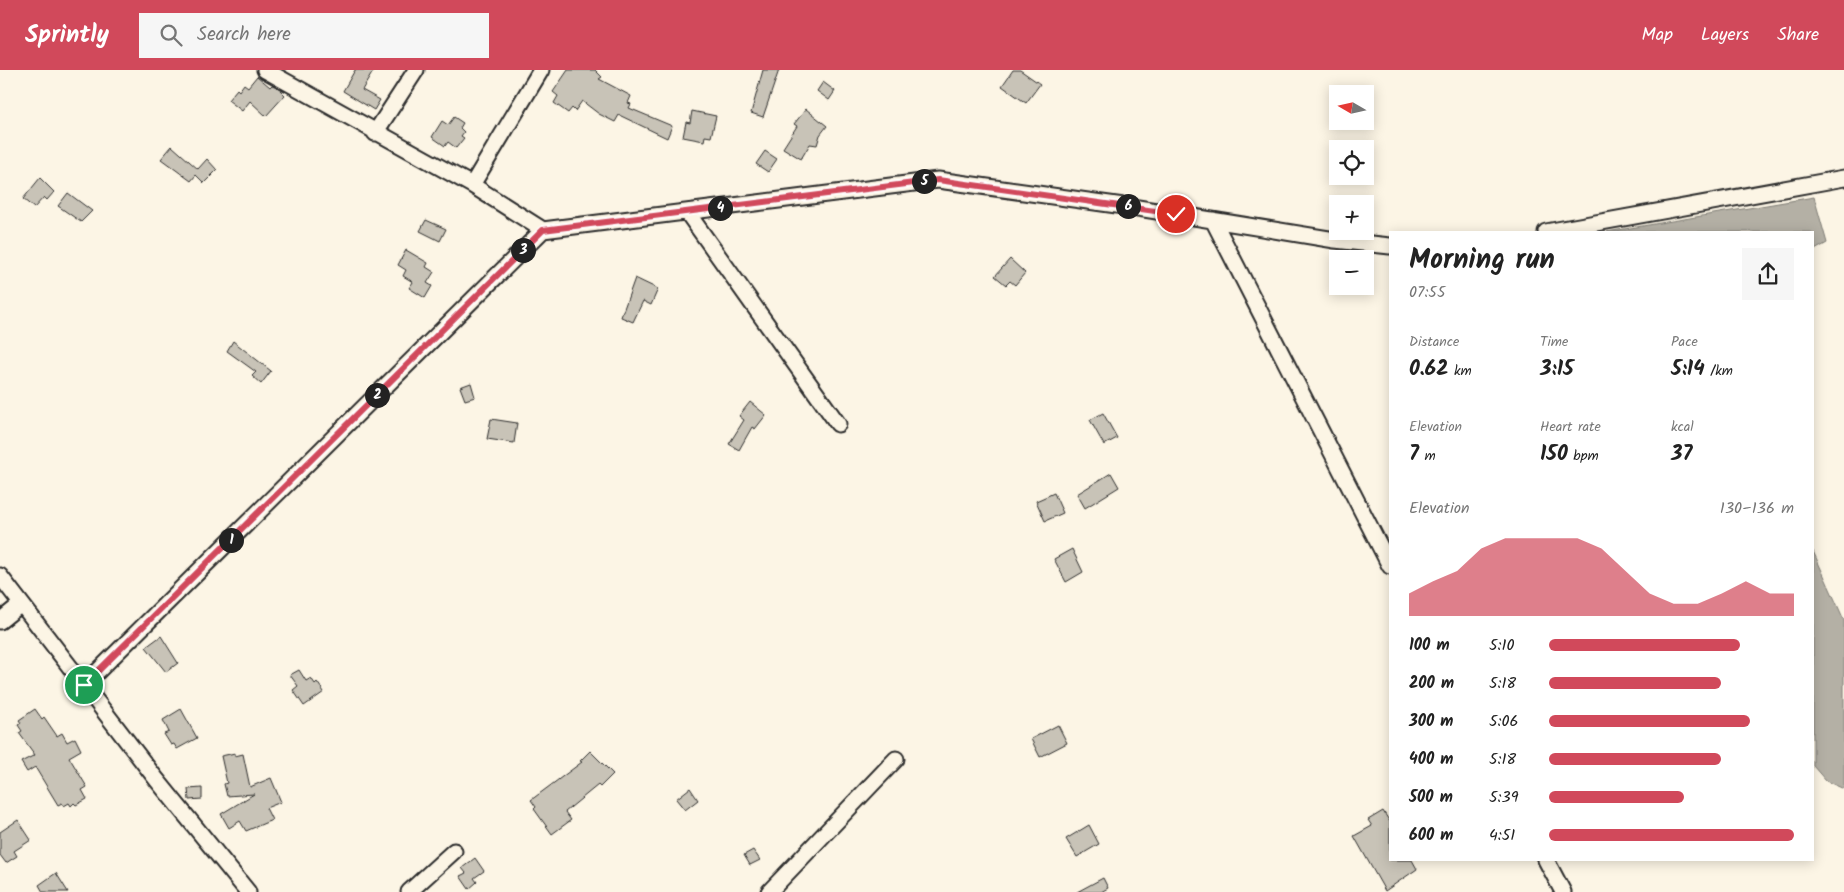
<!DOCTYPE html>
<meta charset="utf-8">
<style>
body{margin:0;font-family:Kalam,sans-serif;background:#f6f6f6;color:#222;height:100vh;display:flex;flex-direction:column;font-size:19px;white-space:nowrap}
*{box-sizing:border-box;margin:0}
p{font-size:16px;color:#767676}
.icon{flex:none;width:28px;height:28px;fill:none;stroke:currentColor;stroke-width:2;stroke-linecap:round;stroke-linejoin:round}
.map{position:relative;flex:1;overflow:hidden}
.sheet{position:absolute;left:1389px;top:161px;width:425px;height:630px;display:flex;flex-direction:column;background:#fff;border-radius:0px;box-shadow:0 2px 12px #0003}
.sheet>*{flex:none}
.needle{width:32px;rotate:279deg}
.tools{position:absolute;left:1329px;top:15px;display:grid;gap:10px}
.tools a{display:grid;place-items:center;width:45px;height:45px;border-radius:0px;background:#fff;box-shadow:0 2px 12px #0003;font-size:25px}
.pin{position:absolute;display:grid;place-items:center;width:42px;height:42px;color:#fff;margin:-21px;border:2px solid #fff;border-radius:50%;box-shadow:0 1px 5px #0007}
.km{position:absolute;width:25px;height:25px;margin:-12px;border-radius:50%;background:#222;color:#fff;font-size:14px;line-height:25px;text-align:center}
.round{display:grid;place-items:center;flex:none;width:52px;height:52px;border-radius:0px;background:#f6f6f6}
.overview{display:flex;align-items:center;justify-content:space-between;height:85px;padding:0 20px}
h1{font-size:28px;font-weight:800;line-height:38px}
.figures{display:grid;grid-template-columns:repeat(3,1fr);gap:8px;height:85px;padding:5px 20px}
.figures div{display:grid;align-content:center}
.figures b{font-size:21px;font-weight:800}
.figures small{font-size:14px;font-weight:400}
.figures p{font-size:14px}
.chart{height:140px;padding:10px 20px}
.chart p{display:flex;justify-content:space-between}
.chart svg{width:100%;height:90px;margin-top:5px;fill:#d1495b;opacity:.7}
ul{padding:0 20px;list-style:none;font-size:16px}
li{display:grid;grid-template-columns:80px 60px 1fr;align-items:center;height:38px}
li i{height:12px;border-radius:6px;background:#d1495b}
header{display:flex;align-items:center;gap:30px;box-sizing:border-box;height:70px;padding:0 25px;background:#d1495b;color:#fff}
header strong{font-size:24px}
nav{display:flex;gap:28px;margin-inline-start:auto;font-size:18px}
.search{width:350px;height:45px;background:#f6f6f6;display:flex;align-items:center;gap:12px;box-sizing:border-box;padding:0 18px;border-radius:0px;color:#767676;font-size:19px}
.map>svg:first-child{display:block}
.water{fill:#b4b0a5;stroke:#7d7b74}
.building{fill:#c8c3b7;stroke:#2b2b2b}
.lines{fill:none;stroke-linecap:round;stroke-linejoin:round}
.minor-casing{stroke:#2b2b2b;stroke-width:19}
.minor{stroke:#fcf5e5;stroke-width:15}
.route-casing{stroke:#fff;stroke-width:10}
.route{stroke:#d1495b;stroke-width:6}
</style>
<header>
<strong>Sprintly</strong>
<div class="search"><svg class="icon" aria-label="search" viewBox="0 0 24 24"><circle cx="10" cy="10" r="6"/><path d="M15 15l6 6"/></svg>Search here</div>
<nav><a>Map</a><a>Layers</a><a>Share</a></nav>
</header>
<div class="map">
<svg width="1844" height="822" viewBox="0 0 1844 822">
<rect width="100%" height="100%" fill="#fcf5e5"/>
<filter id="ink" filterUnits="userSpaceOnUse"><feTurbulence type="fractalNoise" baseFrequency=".02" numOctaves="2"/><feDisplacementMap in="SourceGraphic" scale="10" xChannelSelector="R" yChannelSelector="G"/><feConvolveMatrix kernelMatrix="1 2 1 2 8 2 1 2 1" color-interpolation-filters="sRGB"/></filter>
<g filter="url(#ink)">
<path class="water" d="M1814,127L1827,173L1813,181L1812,162H1607Z
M1813,481L1844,550V719L1826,711L1813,696Z"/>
<path class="building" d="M355,0H374L362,20L380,30L374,40L343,21Z
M568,0H595L602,7L599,9L631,26L628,33L631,34L629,38L672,56L667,68L619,45L615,52L599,44L582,31L575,41L572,38L568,43L554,33L558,26L553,22Z
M763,0H779L763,47L751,43Z
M1013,0H1020L1040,14L1026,33L1002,16Z
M257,6L270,17L272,15L277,17L285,25L266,46L250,31L242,41L228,30L237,19L239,21L244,14L248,17Z
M823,12L835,21L829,30L817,21Z
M806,39L827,56L820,65L817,75L810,74L801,89L783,78L797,56L794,54Z
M692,41L716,46L711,67L705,66L704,71L683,67L686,52L690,53Z
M454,47L463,53L460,58L464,62L461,66L464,68L456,78L448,72L445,76L432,67L442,51L448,55Z
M172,76L198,99L207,89L217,100L204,113L196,105L191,111L161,89Z
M765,81L777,89L768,102L756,94Z
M40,108L54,122L47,130L44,127L34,138L23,129Z
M68,123L92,141L81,152L58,136Z
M426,150L446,159L440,171L420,161Z
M406,180L428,193L426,197L434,202L427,213L432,216L425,228L409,218L413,212L403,206L406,200L398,195Z
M1010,189L1025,203L1015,215L1010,211L1006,215L995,206Z
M635,208L658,219L651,235L643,231L633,252L621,247Z
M233,271L271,301L261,314L252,306L256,302L227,281Z
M471,313L475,327L465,330L460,317Z
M750,332L766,345L755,359L752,357L739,380L729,374L744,350L739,346Z
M1103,343L1117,368L1104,375L1090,350Z
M491,349L517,353L514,373L487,369Z
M1111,403L1119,417L1085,438L1077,424Z
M1054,423L1063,443L1045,451L1036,431Z
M1072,479L1083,502L1066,512L1054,489Z
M161,566L178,593L166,602L146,577Z
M299,600L306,611L311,608L315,614L317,612L324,622L304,636L293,620L298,616L290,605Z
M35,639L42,649L44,647L57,666L62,663L67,672L75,668L81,680L69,687L87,717L82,720L87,729L76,735L74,733L71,736L69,733L64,736L62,733L58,735L35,697L27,702L21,692L35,685L19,663L22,661L18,655L21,653L19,650Z
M181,639L197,668L177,679L174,674L171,675L164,664L169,662L163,650Z
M1058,655L1067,673L1040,687L1031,669Z
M590,681L613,704L600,717L598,715L565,742L571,750L552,764L534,739L536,737L531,730L582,692L580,691Z
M235,683V686L243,684L250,717L271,708L281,732L266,738L272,750L246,761L240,751L229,758L221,744L254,724L227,726L224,714L227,713L221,686Z
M202,718V729L189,730L188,719Z
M690,718L698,730L685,740L676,729Z
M1383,741L1390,752V790H1412L1417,799L1385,821L1354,766L1372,756L1368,750Z
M18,750L31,770L14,781L17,786L6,793L0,785V762Z
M1089,755L1099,774L1077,787L1066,769Z
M753,780L760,790L750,795L744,785Z
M475,788L484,801L474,808L477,812L469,819L460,806L466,803L462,798Z
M56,803L68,822H43L39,815Z
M1103,808L1108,818L1101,822H1077Z"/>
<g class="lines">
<defs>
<path id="minor" d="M265,0L472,115L543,160
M375,63L416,0
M472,115L541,0
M687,142L838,354
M1213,150L1390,496
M1546,162L1844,108
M0,506L157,710L248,822
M0,551L21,534
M84,615L543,160L938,110L1138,138L1335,170L1390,176
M1546,790L1563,822
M409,822L454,781
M769,822L896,689"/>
</defs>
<use href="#minor" class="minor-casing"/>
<use href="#minor" class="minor"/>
</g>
</g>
<g class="lines" filter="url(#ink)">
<defs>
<path id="route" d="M84,615L543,160L938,110L1176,144"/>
</defs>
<use href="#route" class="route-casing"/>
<use href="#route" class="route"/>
</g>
</svg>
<div class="tools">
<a><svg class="needle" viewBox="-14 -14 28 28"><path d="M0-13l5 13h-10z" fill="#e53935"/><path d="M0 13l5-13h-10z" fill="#767676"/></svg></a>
<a><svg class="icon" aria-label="locate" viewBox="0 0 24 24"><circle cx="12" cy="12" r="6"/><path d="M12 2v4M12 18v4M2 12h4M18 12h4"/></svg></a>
<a>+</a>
<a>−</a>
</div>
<div class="pin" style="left:84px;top:615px;background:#1e9e55"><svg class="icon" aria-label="arrive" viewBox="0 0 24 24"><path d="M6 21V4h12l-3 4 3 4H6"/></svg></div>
<div class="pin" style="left:1176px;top:144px;background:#d93025"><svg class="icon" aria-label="check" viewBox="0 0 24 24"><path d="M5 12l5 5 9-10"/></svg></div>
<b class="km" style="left:231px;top:470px">1</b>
<b class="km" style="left:377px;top:325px">2</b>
<b class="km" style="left:523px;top:180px">3</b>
<b class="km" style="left:720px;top:138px">4</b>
<b class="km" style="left:924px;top:111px">5</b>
<b class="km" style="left:1128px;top:136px">6</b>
<section class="sheet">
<div class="overview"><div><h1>Morning run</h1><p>07:55</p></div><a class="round"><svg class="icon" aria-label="share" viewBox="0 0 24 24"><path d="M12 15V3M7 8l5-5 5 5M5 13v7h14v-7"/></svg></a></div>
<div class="figures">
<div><p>Distance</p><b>0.62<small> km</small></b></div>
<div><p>Time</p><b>3:15</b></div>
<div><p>Pace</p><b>5:14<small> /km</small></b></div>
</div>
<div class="figures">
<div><p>Elevation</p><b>7<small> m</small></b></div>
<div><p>Heart rate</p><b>150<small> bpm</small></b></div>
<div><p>kcal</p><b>37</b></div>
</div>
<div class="chart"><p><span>Elevation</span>130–136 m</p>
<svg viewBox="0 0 160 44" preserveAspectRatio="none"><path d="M0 44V33L10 27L20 22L30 11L40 6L50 6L60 6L70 6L80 11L90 22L100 33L110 38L120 38L130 33L140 27L150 33L160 33V44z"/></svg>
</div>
<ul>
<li><b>100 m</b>5:10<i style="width:78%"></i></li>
<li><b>200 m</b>5:18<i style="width:70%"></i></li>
<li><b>300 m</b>5:06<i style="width:82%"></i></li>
<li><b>400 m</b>5:18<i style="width:70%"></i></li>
<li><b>500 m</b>5:39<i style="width:55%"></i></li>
<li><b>600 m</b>4:51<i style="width:100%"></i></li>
</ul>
</section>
</div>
